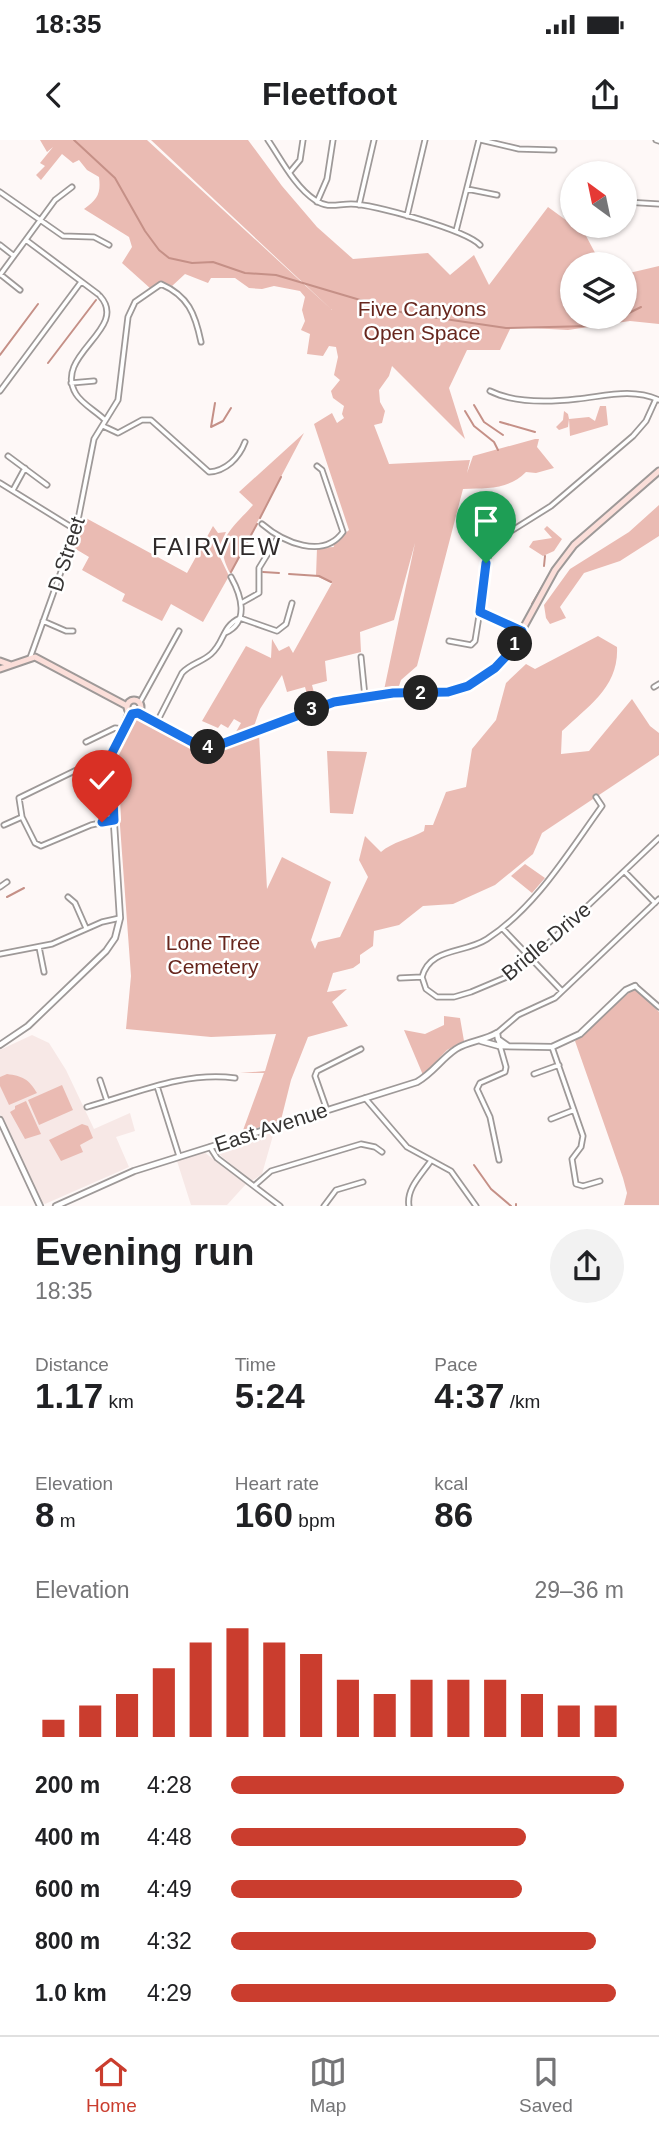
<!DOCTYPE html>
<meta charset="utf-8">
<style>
body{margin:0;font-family:Helvetica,sans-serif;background:#f2f2f2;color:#202124;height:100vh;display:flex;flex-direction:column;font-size:26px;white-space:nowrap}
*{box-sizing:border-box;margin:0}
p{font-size:23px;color:#757577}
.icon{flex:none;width:38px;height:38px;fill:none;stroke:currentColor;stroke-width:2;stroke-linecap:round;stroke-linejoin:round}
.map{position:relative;height:1066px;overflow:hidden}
.details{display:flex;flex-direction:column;background:#fff;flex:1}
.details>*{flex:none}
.needle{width:46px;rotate:327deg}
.fabs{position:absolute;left:560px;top:21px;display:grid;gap:14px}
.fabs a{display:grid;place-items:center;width:77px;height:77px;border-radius:50%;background:#fff;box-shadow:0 2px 5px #0004;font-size:35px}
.pin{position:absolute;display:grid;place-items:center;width:60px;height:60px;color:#fff;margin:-72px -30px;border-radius:50% 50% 50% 0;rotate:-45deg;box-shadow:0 0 7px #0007}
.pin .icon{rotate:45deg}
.km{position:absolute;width:35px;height:35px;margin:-18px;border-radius:50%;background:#222;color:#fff;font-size:19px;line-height:35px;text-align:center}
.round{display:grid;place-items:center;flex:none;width:74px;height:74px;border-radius:37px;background:#f2f2f2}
.summary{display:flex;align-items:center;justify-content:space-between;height:119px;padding:0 35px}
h1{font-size:38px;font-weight:800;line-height:52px}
.stats{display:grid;grid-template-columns:repeat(3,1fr);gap:10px;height:119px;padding:7px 35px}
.stats div{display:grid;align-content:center}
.stats b{font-size:35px;font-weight:800}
.stats small{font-size:19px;font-weight:400}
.stats p{font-size:19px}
.chart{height:196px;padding:14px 35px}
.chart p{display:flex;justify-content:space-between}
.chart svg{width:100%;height:126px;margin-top:7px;stroke:#ca3d2e;stroke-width:6}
ul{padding:0 35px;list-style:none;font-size:23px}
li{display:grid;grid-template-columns:112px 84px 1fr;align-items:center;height:52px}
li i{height:18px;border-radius:9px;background:#ca3d2e}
.status{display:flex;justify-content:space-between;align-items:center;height:49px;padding:0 35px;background:#fff;direction:ltr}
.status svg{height:19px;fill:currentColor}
header{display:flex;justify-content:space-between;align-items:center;height:91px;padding:0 35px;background:#fff;font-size:32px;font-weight:800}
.tabs{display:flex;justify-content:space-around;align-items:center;height:98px;border-top:2px solid #e0e0e0;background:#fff;font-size:19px;color:#757577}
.tabs a{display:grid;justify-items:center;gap:4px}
.tabs .active{color:#ca3d2e}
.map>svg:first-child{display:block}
.built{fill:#f7e8e6}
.green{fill:#eabbb3}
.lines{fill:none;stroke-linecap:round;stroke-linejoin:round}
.stream{stroke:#c59087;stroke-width:2}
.minor-casing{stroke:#9e9998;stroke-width:7}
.tertiary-casing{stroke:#9e9998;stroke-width:8}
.secondary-casing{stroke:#9e9998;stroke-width:9}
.minor{stroke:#fff;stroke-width:3.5}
.tertiary{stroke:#fff;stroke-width:4.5}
.secondary{stroke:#fbded9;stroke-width:5}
.route-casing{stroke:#fff;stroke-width:14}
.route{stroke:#1a73e8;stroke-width:9}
.labels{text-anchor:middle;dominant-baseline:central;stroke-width:5;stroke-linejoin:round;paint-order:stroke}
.park-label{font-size:21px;fill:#67261d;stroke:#fff}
.street-label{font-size:21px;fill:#363433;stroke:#fff}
.quarter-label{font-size:24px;letter-spacing:2px;fill:#2f2a2a;stroke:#fff}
</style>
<div class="status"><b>18:35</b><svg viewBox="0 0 49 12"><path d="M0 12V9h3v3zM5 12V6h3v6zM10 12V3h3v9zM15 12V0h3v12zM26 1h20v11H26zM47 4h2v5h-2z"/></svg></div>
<header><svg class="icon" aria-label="back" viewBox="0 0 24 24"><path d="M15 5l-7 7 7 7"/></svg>Fleetfoot<svg class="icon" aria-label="share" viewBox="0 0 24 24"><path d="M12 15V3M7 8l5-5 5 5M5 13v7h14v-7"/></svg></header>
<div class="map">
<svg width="659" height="1066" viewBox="0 0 659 1066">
<rect width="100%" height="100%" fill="#fef8f7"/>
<path class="built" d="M32,895L49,903L66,930L94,989L130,973L135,991L116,997L129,1027L45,1064L41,1062L0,974V910Z
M274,992L262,1034L255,1039L251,1041L219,1014V1009Z
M204,1012L246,1044L227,1065H191L177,1021Z"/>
<path class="green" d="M40,0H147L332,170L151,0H248L282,46L317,87L353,119L428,113L450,135L474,115L489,145L548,67L585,94L601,124H572V177H625V134L659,126V184L630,181L568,190L511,187L500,210H467L449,248L465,299L392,226L389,236L379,250L380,262L385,271L382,283L374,285L389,324L470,320L467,333L473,316L535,299H539L537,307L554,328L536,333L526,332C508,350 487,348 463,349L417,526L401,540L398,549L384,550L415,403L394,480L360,492L361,512L325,521L327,541L312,545L317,564L310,565L305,547L287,552L282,535L260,569L253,589L233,597L241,583L234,579L228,588L221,584L218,588L202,581L246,506L271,518L272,499L279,511L289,506L293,513L332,443L316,436L317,408L334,407L333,404L349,390L314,284L332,273L337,283L344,278L342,274L344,266L333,258L331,251L340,240L334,235L338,217L336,207L329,206L323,216L307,214L310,194L301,190L305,181L302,170L305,157L300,151L274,146L262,149L249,148L235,138H211L208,143L185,134L172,146L161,142L151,149L122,123L132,107L129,97L84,69C98,59 101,53 99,37L87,30L79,20L73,23L62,14L41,40L36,35L45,26L40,23L53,7L47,12Z
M600,266H606L608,285L570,296L569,279L568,287L559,290L556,287L563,280L564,271L568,274L569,279L589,277L595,281Z
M304,293L231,432L230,433C212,400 232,389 253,365L239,352Z
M659,365V396L620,421L584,433L560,467L566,478L550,484L546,478L544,465L570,429L629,392Z
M84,377L187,433L213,386L218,393L226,392L217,411L229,436L203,482L171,464L162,481L122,461L125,454L82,430L89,417L74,408Z
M547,386L562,399L554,411L543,416L529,407L533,401L552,398L544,389Z
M598,496L617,507C619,547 588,566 562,591L561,614L589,611L632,559L650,586L659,593V615L542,693L533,714L495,745L453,764L423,766L399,785L374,791L373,806L360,815V823L353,828L333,833L327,852L347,849L332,862L348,886L308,897L291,940L281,980L242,993L264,933H240L265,931L276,894L211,897L126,889L131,836L115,617L134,578L138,576L208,614L259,594L267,749L282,717L331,742L311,800L315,809L318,802L340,797L368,737L359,720L365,696L381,712C392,702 410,699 424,691L425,685H433L446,652L466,647L472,609L496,580L506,543L526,524L535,529Z
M327,611L367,612L353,674L330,673Z
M525,724L545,738L532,753L511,736Z
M633,849L639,851L659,872V1065H624L627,1053L623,1038L575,901Z
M444,876L460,878L464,901L447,910L423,935L404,890L425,894L444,885Z
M7,934C22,936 29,939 37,953L9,965L0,946V937Z
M62,945L73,970L39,985L28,960Z
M26,961L41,994L25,999L10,972L15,969V966Z
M82,984L88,986L93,998L80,1005L83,1012L61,1021L49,1000Z"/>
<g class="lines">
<path class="stream" d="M74,0L115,38L145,91L159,110L169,118L192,123L213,122L245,133L276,135L404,173L506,188L590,186L620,177
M625,175L641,167
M0,215L38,164
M48,223L96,160
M215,263L211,287L223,281L231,268
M474,265L484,282L503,295
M465,271L474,286L494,302L498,310
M500,282L535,292
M260,378L281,337
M544,426L545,416
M231,432L257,384
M263,432L279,433
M289,434L319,436L331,442
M532,464L552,430
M7,757L24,748
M474,1025L491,1049L511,1066
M516,1064V1066"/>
<defs>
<path id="minor" d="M268,0C281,19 295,47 315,60C328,69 337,64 351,64C373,64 466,90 480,105
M481,0L519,9L554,10
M656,0L659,1
M290,32L300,20L303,0
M467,49L497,55
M0,52L63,96L94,97L109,105
M317,62L327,39L333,0
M625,62L659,64
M359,65L374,0
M407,76L425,0
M456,91L479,0
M26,100L98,154
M0,105L14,116
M0,134L20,150
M0,135L55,60L72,47
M100,156C130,189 52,215 76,254C82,264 96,271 105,280
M71,243L94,241
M0,251L81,142
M490,251C514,263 551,262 577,259C606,256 632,248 659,260
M103,286L118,293L142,280H151L209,332C226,331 239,318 245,302
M8,316L47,345
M0,343L76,390
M13,350L25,328
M262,384C283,402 323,420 343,392L322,330L317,326
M243,462L259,453V428L278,397
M480,472L522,491
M240,478L277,491L286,484L292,463
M43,481L66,491H73
M225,493C250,482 241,455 231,437
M449,501L471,505L475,501L490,407L500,398L551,366L633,296L646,281L656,259
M361,517L365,557
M30,518L76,390L94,299L118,260L128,177L135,162L161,144C188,156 195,173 201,202
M654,547L659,544
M140,562L179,491
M157,582L182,533C190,524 202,522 211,514C225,502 221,487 240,478
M86,602L115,588L123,589
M110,621L93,622L19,658L22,677L35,703L41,706L91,685L114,680
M4,685L22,677
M625,732L655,763
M0,747L7,742
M68,757L75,763L86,788
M502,788L562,851
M39,807L44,832
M0,814L52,804L102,782L120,778
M422,837L426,849L437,857H454L471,852L509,836L536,815L659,698
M422,837C430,807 464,814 487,799C536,767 568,713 602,666L596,657
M400,838L422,837
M635,846L659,867
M497,893L518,875L555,858L659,759
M498,899L506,927L505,932L480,943L477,949L490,977L499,1020
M552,907L583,996L581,1007L572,1019L576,1044L583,1046L600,1041
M534,934L559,925
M100,940L107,961
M157,946L179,1016
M365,958L407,1007L451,1031L476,1066
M87,967C134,954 184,931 235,938
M327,970L315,936L317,931L361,909
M551,979L574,970
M210,1007L217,1018L280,1066
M254,1046L271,1031L361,1004L375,1007L382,1012
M324,1066L336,1050L363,1042
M409,1066C406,1049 421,1035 430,1022"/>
<path id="tertiary" d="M481,901L499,906L552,907L580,894L626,850L635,846
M0,905L28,886L106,811L115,798L120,778L110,621L129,572
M0,980L40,1066
M56,1066L134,1031L417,942C433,933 441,919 456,909C468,901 484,901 497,893L498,899L508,906"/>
<path id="secondary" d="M0,521L11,525
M0,529L35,517L127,566
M127 567a7 7 0 1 1 14 0a7 7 0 1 1-14 0Z
M138,573L194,603L211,608L334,562L393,553L448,552L468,546L495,528L510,512L555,430L574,405L659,331"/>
</defs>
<use href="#minor" class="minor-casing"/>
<use href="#tertiary" class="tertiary-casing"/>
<use href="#secondary" class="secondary-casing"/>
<use href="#minor" class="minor"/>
<use href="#tertiary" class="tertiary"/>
<use href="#secondary" class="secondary"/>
</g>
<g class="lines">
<defs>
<path id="route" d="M102,682L114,680L111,615L132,574L138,573L194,603L211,608L334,562L393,553L448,552L468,546L495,528L510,512L522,491L480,472L486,423"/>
</defs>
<use href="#route" class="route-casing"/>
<use href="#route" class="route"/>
</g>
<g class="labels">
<g class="park-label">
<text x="422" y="168">Five Canyons<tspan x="422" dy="24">Open Space</tspan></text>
<text x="213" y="802">Lone Tree<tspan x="213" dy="24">Cemetery</tspan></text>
</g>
<g class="street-label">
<text transform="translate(66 414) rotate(-72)">D Street</text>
<text transform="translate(546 801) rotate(-40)">Bridle Drive</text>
<text transform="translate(271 987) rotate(-18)">East Avenue</text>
</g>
<g class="quarter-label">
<text x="217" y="406">FAIRVIEW</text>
</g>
</g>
</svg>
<div class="fabs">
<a><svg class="needle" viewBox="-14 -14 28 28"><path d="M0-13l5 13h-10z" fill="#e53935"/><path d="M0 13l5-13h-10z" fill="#757577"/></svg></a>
<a><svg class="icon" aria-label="layers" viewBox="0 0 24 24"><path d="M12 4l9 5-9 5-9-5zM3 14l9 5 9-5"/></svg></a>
</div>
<div class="pin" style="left:486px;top:423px;background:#1e9e55"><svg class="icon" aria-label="arrive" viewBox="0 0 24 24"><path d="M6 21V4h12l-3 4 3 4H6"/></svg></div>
<div class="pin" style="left:102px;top:682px;background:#d93025"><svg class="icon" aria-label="check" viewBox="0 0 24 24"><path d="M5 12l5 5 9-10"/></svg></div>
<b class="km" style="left:515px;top:504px">1</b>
<b class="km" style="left:421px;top:553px">2</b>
<b class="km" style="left:312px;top:569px">3</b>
<b class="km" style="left:208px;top:607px">4</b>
</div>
<section class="details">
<div class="summary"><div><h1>Evening run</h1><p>18:35</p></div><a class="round"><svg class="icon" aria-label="share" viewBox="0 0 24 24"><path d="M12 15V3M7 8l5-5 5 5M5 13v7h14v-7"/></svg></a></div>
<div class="stats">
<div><p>Distance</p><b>1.17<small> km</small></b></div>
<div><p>Time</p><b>5:24</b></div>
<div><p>Pace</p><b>4:37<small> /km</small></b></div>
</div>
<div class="stats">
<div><p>Elevation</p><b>8<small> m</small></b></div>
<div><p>Heart rate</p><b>160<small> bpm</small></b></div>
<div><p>kcal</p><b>86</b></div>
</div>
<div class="chart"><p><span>Elevation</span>29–36 m</p>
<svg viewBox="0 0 160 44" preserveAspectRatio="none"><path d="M5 44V38M15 44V33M25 44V29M35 44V20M45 44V11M55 44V6M65 44V11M75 44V15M85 44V24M95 44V29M105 44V24M115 44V24M125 44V24M135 44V29M145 44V33M155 44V33"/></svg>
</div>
<ul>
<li><b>200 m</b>4:28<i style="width:100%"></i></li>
<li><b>400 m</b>4:48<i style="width:75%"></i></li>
<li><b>600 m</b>4:49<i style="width:74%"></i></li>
<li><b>800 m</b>4:32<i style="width:93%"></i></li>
<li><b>1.0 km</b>4:29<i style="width:98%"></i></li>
</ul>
</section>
<nav class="tabs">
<a class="active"><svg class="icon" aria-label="home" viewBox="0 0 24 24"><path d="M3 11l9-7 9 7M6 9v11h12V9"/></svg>Home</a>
<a><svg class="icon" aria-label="map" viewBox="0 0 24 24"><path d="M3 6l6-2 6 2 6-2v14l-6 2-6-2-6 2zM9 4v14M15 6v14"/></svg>Map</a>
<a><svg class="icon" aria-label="saved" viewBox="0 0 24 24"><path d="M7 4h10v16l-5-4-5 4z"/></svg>Saved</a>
</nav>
